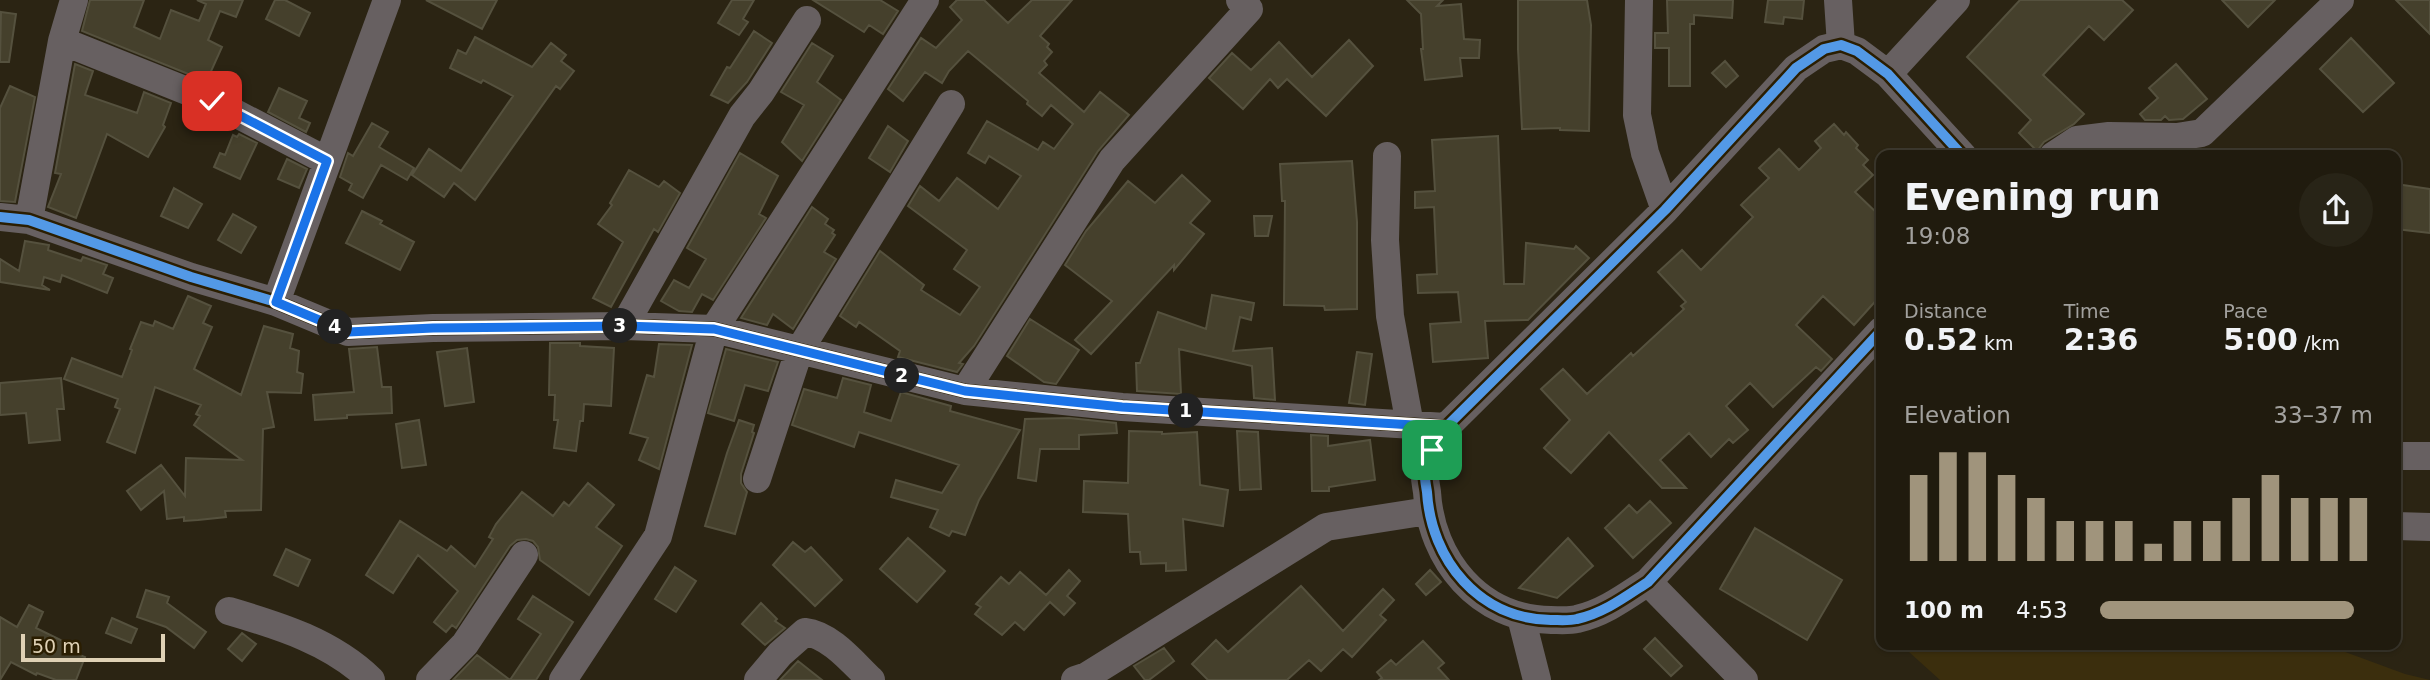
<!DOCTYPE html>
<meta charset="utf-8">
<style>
body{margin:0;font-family:"DejaVu Sans",sans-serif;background:#282417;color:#f1f3f6;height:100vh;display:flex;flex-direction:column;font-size:26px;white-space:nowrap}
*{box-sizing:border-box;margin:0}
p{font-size:23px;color:#a2a19e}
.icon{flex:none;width:38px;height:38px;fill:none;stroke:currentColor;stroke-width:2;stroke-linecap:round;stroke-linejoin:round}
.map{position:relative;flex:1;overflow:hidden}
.drawer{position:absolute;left:1876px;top:150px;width:525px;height:500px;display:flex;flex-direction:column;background:#201b0e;border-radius:14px;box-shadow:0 2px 5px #0004,0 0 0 2px #3d392e}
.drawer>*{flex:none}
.scale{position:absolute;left:21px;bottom:18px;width:144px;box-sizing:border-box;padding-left:7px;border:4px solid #dfd1b5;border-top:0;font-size:19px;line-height:24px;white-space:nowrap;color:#dfd1b5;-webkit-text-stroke:5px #2b1e01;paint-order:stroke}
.pin{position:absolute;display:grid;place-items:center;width:60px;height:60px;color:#fff;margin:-30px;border-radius:14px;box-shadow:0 4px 10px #0006}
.km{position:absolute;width:35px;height:35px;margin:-18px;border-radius:50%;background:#222;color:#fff;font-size:19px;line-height:35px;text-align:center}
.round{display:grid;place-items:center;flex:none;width:74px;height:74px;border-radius:37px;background:#282417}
.summary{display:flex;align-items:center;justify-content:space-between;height:119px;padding:0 28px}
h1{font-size:38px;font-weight:700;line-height:52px}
.stats{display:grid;grid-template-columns:repeat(3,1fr);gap:10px;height:119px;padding:7px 28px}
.stats div{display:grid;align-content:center}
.stats b{font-size:30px;font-weight:700}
.stats small{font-size:19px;font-weight:400}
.stats p{font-size:19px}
.chart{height:196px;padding:14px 28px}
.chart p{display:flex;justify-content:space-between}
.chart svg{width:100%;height:126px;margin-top:7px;stroke:#a0947c;stroke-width:6}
ul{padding:0 28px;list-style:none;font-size:23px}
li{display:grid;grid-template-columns:112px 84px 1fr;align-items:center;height:52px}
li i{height:18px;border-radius:9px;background:#a0947c}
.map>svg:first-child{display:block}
.built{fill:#3b2e0d}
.building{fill:#45402c;stroke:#55513e;stroke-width:2}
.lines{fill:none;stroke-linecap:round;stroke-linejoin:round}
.minor{stroke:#676061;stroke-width:28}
.cycleway-casing{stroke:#2b1e01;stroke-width:15}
.cycleway{stroke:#5399e6;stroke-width:10}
.route-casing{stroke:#fff;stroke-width:14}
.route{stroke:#1a73e8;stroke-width:9}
</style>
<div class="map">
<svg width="2430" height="680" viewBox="0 0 2430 680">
<rect width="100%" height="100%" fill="#2b2413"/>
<path class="built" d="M1912,646H2329L2405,674L2430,680H1940L1909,652Z"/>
<path class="building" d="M90,0H144L134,27L160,39L171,10L199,21L206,4L197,0H243L236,17L220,11L208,40L222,47L208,78L205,77L203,80L82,31Z
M275,0H285L310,13L299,36L266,19Z
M426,0H497L482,29Z
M732,0H754L743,19L748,22L739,35L718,23Z
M813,0H880L898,11L883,34L869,25L864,32Z
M957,0H984L1008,23L1032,0H1072L1040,36L1049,44L1047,47L1052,52L1044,61L1047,65L1039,73L1084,112L1100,92L1129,115L1098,151L974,346L959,363L963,364L957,372L898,357L900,351L859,322L856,327L840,316L880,251L924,285L921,290L960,315L980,287L954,269L967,250L908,206L920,186L939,201L957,178L998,209L1021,176L989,156L985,163L968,153L987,121L1038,150L1043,142L1054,149L1073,124L1051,105L1042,116L1027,104L1028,101L968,51L949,71L942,83L925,72L903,101L888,89L921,38L936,48L962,20L950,7Z
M1407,0H1443L1437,6L1461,4L1464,39L1480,40L1479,58H1460L1462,76L1425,80L1421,49H1423L1421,14Z
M1518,0H1587L1591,25L1589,131L1560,130V128L1522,129L1518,49Z
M1667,0H1733L1732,18L1694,15V24H1690V86H1669V48H1655V33H1668Z
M1768,0H1804L1802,19L1784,17L1783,24L1765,22Z
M2020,0H2122L2133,10L2104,40L2089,26L2043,75L2084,114L2074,124L2044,142L2037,151L2019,133L2031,120L1967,57Z
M2222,0H2275L2248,27Z
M2396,0H2430V34Z
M1,12L16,14L9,62H0Z
M754,31L772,43L747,82L728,103L711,95L727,67L730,68Z
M475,37L532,67L551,43L566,55L561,61L574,71L560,89L556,86L475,200L454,183L444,197L412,175L429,149L461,171L513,96L483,80L481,83L450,68L458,50L466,54Z
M2351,38L2394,83L2363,112L2320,69Z
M1349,40L1373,66L1326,116L1287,79L1278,88L1270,79L1243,109L1209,78L1232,53L1251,70L1279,42L1312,77Z
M812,43L833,56L817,82L841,100L802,161L782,142L804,105L781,92Z
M1725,61L1738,76L1726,87L1712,73Z
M75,64L93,71L85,95L137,113L144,92L171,103L163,125L165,127L148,157L107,134L76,218L48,207L61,174L55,173Z
M2176,64L2207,99L2183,119L2169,120L2165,116L2161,120H2145L2140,114L2158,98L2149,88Z
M10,86L35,97L15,202L0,201V108Z
M279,88L307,101L299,118L310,123L306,132L268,112Z
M372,123L388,132L379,147L414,168L407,180L381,165L363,198L349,190L352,184L340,177L348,153L353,156Z
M1834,124L1844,135L1846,132L1858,145L1856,148L1868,160L1863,165L1873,175L1855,192L1881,217V295L1854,325L1823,296L1796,325L1832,359L1821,371L1816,367L1773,407L1750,383L1726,406L1748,430L1733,443L1729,439L1711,457L1689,433L1660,460L1686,488H1662L1609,432L1571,473L1544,448L1570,420L1541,389L1563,369L1587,394L1631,353L1633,356L1684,309L1681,306L1686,302L1658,272L1682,250L1701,270L1753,217L1741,205L1769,178L1759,168L1779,149L1799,170L1821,148L1815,141Z
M888,126L908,141L890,172L869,158Z
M239,134L257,143L240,179L214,167L220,153L225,155L233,135L237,137Z
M1498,136L1504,284H1524L1526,243L1574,249L1576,246L1589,258L1528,320L1485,321L1488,358L1433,362L1430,324L1461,322L1458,292L1418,293L1417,275L1437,274L1434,207L1415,208V192L1435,191L1432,140Z
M740,153L778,176L759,214L766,218L713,300L702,294L692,312L679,311L661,301L674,280L689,288L706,259L687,248Z
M287,159L307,169L299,188L278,179Z
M1352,161L1357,222V309L1325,310L1324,306L1284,305L1285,201H1282L1280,164Z
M629,170L659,187L664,181L680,193L658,232L654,229L611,307L593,298L623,242L598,224L612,205L610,203Z
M1182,175L1210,201L1190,223L1204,234L1174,270V265L1091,354L1075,340L1112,301L1065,265L1086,231L1128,181L1155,203Z
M2396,184L2430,189V233L2396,229Z
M174,188L202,204L188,228L161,216Z
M812,207L828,219L825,224L834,230L832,233L835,235L824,252L836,259L793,329L773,314L767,325L741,318Z
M362,211L382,221L380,224L414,242L400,270L346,243Z
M233,214L256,227L241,253L218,240Z
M1254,216H1272L1268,236H1255Z
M25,241L49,245L48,250L81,261L83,257L107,265L103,274L113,278L107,293L62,275L60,282L44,277L42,285L50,290L0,282V259L19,271Z
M1212,295L1254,303L1251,320L1240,317L1233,351L1272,348L1275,400L1254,398L1252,366L1179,349L1181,394L1137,391L1136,363H1140L1158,312L1206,329Z
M188,296L211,306L203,323L212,327L194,369L241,395L264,326L293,334L290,348L299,351L297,372L303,374L301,393L267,392L274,427L263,429L261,510L225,511L226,517L198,520L184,521V517L167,519L164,491L141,510L127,491L161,465L185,496L186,458L242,460L194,425L200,416L196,414L201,405L155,387L135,453L107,442L120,409L115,407L118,399L64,379L72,358L122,377L132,350L130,349L141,322L153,326L155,321L173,329Z
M1030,319L1079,350L1056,384L1044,382L1007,356Z
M550,343H580V346L614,348L611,406L584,404L583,421H580L576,451L554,448L558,420H554L555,395H549Z
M659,344L692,345L659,469L639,460L648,438L630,433L647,375L654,377Z
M377,347L382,387H391L392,413L347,415V418L315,420L313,395L354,392L349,349Z
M467,348L474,402L445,406L437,352Z
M726,349L778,362L768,391L745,385L734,421L708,413Z
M1357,352L1372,354L1365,405L1349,403Z
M61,378L64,409H57L60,440L29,443L26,413L0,415V383Z
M843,378L871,385L864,412L891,421L901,392L951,406L950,411L1020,430L979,500L965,535L952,531L949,536L930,527L938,510L891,497L896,480L942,493L959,465L859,432L854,447L792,425L804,389L837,398Z
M1069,418L1116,423L1117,433L1079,435V449H1040L1036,481L1018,478L1025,419Z
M419,420L426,465L402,468L396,424Z
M739,420L754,425L752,432L754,433L741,474V483L747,492L735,534L705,526L727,453Z
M1129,431L1162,432V434L1197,432L1200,485L1228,490L1223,526L1183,519L1186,570L1166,571V563L1141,564L1140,552H1130L1128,514L1083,512L1084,481L1128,483Z
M1237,431L1258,432L1261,489L1240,490Z
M1311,435L1328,436V446L1370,440L1375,480L1329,487V491H1312Z
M588,483L614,505L596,527L622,546L589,595L540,560L538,547L533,541L526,539L517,540L510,546L456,628L452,625L446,632L434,622L458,591L418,555L393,593L366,575L400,521L447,551L451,546L475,567L493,539L489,537L496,524L522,492L553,516L564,502L569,506Z
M1650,501L1671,523L1633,558L1605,528L1629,505L1637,513Z
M1755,528L1842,580L1807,640L1720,589Z
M908,538L945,571L917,602L880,569Z
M1568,538L1593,566L1557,598L1519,588Z
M793,542L805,552L811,547L842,580L815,606L773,565Z
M286,549L310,560L298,586L274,575Z
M675,567L696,581L676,612L655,599Z
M1069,570L1080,581L1067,596L1075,603L1064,615L1050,602L1024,630L1015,622L1002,635L975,614L981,607L976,604L1001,577L1009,584L1020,572L1046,595Z
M1430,570L1441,582L1426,595L1416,584Z
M1301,586L1343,631L1383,589L1394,600L1380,615L1386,620L1352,657L1343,649L1321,671L1309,660L1287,680H1208L1192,664L1216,640L1228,652Z
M146,590L169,597L167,603L206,632L194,648L166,627L137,617Z
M533,596L573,622L536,680H510L541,634L518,619Z
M761,603L777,619L775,621L785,628L765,645L742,624Z
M29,605L43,612L36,628L79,649L77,654L85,657L76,680H56L37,673L36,675L11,662L0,680V617L17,627Z
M112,618L137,629L131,643L106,633Z
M242,633L256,644L242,661L228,649Z
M1655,638L1682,666L1671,676L1644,649Z
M1423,641L1444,663L1438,668L1449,680H1379L1382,678L1377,672L1391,660L1396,665Z
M1164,648L1174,661L1149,680H1145L1134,666Z
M477,655L510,680H453Z
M798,661L822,680H780Z"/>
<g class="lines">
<path class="minor" d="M1639,0L1637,115L1645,153L1665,210
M1838,0L1841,45
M62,41L212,101L327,161
M1888,74L1956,0
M1387,156L1385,240L1390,316L1410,425
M2053,156L2077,140L2109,136L2177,137L2202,133L2340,0
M0,217L29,220L191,277L276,302L348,332L433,328L624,326L714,329L965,391L1122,407L1446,427
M29,220L62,41L74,0
M276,302L387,0
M624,326L742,116L761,92L807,20
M1881,331L1648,582C1625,597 1604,613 1577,619C1569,621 1559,620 1551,620C1479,619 1431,560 1427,492C1426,485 1424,477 1425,470C1427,455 1438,440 1446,427L1665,210L1796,68L1824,49L1841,45L1857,51L1888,74L1963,156
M965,391L1112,160L1249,9L1240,0
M2396,456H2430
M757,479L799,351L951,104
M2396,526L2430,527
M1648,582L1744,680
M229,611C280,626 332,642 371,680
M1521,617L1537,680
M430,680L465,644L524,555
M563,680L658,536L714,329L925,0
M758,680L780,654L805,632C831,635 853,663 871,680
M1075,680L1087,676L1326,527L1428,511"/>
<defs>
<path id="cycleway" d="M0,217L29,220L191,277L276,302L348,332L433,328L624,326L714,329L965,391L1122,407L1446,427
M1881,331L1648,582C1625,597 1604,613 1577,619C1569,621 1559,620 1551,620C1479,619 1431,560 1427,492C1426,485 1424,477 1425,470C1427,455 1438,440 1446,427L1665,210L1796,68L1824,49L1841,45L1857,51L1888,74L1963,156"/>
</defs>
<use href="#cycleway" class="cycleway-casing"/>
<use href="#cycleway" class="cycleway"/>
</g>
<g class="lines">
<defs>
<path id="route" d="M212,101L327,161L276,302L348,332L433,328L624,326L714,329L965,391L1122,407L1446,427L1432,450"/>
</defs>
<use href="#route" class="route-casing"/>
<use href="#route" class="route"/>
</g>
</svg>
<div class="scale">50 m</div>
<div class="pin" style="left:1432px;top:450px;background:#1e9e55"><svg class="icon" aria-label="arrive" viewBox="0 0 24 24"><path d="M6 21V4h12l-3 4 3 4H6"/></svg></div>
<div class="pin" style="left:212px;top:101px;background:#d93025"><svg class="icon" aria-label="check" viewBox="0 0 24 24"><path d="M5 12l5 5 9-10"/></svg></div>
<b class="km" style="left:1186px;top:411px">1</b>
<b class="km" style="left:902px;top:376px">2</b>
<b class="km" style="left:620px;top:326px">3</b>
<b class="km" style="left:335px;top:327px">4</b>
<section class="drawer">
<div class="summary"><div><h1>Evening run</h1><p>19:08</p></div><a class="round"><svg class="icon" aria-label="share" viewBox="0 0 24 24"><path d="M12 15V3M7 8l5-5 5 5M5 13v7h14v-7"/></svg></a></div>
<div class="stats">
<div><p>Distance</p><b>0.52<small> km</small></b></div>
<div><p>Time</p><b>2:36</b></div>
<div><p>Pace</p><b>5:00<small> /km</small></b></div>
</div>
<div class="chart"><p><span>Elevation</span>33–37 m</p>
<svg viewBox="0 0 160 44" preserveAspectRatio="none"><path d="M5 44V14M15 44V6M25 44V6M35 44V14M45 44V22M55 44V30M65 44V30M75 44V30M85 44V38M95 44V30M105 44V30M115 44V22M125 44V14M135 44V22M145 44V22M155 44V22"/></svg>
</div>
<ul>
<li><b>100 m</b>4:53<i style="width:93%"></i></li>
</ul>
</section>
</div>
